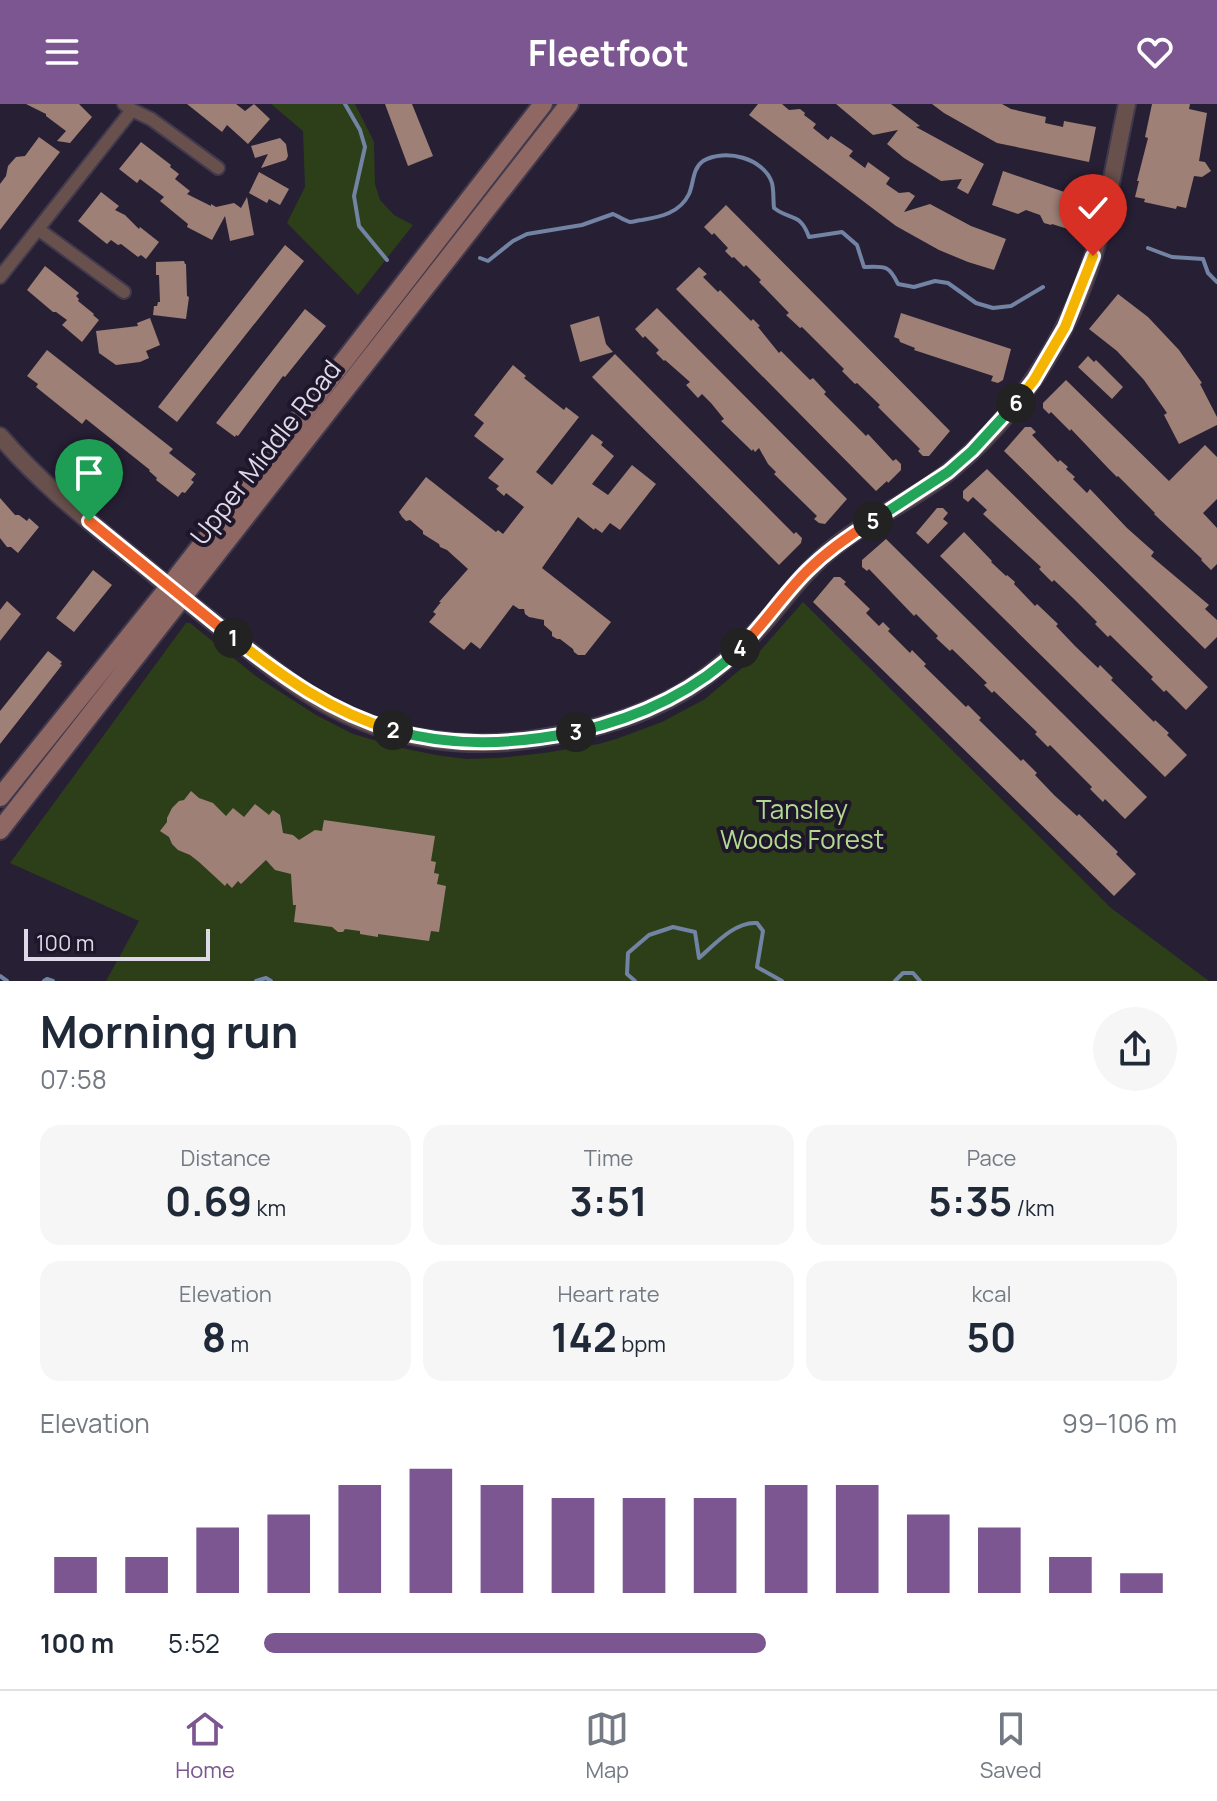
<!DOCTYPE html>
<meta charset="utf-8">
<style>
body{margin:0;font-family:Manrope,sans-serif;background:#f6f6f7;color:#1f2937;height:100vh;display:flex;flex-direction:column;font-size:30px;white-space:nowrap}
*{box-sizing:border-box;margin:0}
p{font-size:26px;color:#747a83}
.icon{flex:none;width:44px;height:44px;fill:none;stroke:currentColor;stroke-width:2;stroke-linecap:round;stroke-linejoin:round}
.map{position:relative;height:877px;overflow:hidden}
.side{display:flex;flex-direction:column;background:#fff;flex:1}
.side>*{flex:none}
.scale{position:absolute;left:24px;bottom:20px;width:186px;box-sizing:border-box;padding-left:8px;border:4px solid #ded9e7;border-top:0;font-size:22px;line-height:28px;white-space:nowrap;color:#ded9e7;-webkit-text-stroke:6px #1e162a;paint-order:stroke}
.pin{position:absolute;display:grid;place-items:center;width:68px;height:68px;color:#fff;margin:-82px -34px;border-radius:50% 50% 50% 0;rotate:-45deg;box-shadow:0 0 8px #0007}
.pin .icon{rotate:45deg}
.km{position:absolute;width:40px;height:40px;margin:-20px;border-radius:50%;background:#222;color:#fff;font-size:22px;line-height:40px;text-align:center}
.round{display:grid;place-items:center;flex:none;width:84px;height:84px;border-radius:42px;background:#f6f6f7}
.head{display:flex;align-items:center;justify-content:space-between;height:136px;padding:0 40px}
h1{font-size:44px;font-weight:700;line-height:60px}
.metrics{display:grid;grid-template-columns:repeat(3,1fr);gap:12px;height:136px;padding:8px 40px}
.metrics div{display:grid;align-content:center;border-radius:20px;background:#f6f6f7;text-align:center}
.metrics b{font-size:40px;font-weight:700}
.metrics small{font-size:22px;font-weight:400}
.metrics p{font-size:22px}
.chart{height:224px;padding:16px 40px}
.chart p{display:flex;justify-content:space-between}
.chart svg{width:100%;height:144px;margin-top:8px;stroke:#7b5690;stroke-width:6}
ul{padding:0 40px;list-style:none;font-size:26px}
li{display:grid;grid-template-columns:128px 96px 1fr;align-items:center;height:60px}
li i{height:20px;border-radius:10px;background:#7b5690}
header{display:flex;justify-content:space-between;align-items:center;height:104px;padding:0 40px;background:#7b5690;color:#fff;font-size:36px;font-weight:700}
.dock{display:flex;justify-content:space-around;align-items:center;height:112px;border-top:2px solid #e0e1e3;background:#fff;font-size:22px;color:#747a83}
.dock a{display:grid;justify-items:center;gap:4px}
.dock .active{color:#7b5690}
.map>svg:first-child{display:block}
.green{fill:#2d3f18}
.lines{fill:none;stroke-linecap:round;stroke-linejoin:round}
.stream{stroke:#7283a4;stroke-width:4}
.building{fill:#9e8077}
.minor-casing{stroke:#41394d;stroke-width:16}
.tertiary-casing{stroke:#41394d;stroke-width:20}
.secondary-casing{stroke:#41394d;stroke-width:22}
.minor{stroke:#68504c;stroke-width:12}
.tertiary{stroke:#68504c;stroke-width:16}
.secondary{stroke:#8f6863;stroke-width:18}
.split-1-casing{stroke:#fff;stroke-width:16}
.split-2-casing{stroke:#fff;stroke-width:16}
.split-3-casing{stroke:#fff;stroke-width:16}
.split-4-casing{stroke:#fff;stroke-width:16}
.split-5-casing{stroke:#fff;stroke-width:16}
.split-6-casing{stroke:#fff;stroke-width:16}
.split-7-casing{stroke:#fff;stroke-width:16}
.split-1{stroke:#f0652b;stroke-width:10}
.split-2{stroke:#f5b400;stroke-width:10}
.split-3{stroke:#22a559;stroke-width:10}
.split-4{stroke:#22a559;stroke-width:10}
.split-5{stroke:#f0652b;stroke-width:10}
.split-6{stroke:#22a559;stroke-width:10}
.split-7{stroke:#f5b400;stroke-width:10}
.labels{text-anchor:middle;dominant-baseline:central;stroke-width:8;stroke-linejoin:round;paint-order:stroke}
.street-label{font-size:26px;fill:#ded9e7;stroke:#1e162a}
.park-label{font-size:26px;fill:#b3d88f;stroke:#1e162a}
</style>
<header><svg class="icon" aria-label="menu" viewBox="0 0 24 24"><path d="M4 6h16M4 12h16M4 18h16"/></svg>Fleetfoot<svg class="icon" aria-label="heart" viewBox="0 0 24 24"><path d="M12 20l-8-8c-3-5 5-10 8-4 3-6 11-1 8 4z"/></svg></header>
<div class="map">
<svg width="1217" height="877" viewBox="0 0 1217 877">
<rect width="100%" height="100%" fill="#271f34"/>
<path class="green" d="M271,0H355L374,38L375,80L380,96L394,111L413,121L358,191L287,119L305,83L303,27Z
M803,498L1111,804L1209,877H106L139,817L10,759L186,519H190L257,573L316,611L353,630L401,644L442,652L466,655L498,654L544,649L599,640L616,635L662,618L705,595L754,554Z"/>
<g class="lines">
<path class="stream" d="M345,0L360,26L365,43L354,92L359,122L387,156
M1148,144L1172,153L1203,155L1208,169L1217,178
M480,154L488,157L513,137L527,130L582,121L613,110C618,112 625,117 630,118C634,118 638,116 642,116C660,113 680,109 689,90C694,79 692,65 703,57C725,44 764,54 772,79C774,87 773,96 774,104C791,117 800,108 809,133L842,128L857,141L864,163C885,162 889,161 898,180L914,183L935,177L948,179L976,199L993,204L1011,202L1043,183
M0,872L7,877
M44,877L47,875L53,877
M256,877L266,874L271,877
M635,877L627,870L628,849L649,831L673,823L695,828L699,854C714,841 735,817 757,819L763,827L757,863L782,877
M895,877L903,869H913L920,877"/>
</g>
<path class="building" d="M26,0H79L92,13L70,39L57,37L66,27L46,12V10Z
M187,0H236L245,7L254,0L270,15L248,40L227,21L222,28Z
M385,0H412L433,52L408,62Z
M758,0H782L789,6L800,5L805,9L804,11L816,20L813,24L828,36L831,32L853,47L849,52L865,64L868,58L890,74L886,80L899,89L909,88L915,92L904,108L930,100L971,122L1006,135L994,166L968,158L939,146L896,122L749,11Z
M836,0H891L920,22L916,23L984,60L968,90L957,84L962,75L941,77L904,54L887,40L898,26L873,31Z
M932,0H1002L1011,5L1046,13L1045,19L1063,23L1064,17L1096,23L1089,58L997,39L944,9Z
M1152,0H1190L1189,5L1207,9L1199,57L1205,58L1211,67L1202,73L1194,72L1186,104L1177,102L1176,105L1144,98L1145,95L1135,93L1139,77H1137L1148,34L1145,33Z
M39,33L60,48L0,126V80L6,72L8,62L16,53L25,52Z
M280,34L286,40L288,52L286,56L261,64L268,50L255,54L251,42Z
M141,38L171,61L170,63L179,70L175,75L190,87L187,90L211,102V100L216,103L234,99L241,104L247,93L254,131L230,137L225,112L212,136L187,123L188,120L160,97L164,93L140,75L137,79L119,65Z
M1003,67L1082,94L1071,126L1052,120L1051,121L1044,119L1040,111L1026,106L1018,110L992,101Z
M259,68L289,85L280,101L269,95L267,99L249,89Z
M101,88L119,102L115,106L125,111L139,125L140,123L159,138L146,155L141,151L138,153L121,140L118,141L111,136L107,140L78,117Z
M726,101L950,327L929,352H923L918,347L920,345L878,303L880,301L857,279L855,280L842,267L844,265L802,223L800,224L786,211L789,209L759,178L761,176L746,161L744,163L734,153L732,154L725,147L728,144L714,129L712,131L704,123Z
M285,141L304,157L177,318L158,303Z
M184,157L185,160H186L187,192L189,193L186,215L153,211L154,202H157L158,198H160L159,171H156V158Z
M45,162L79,189L76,192L79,195L78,197L94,210L93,211L99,216L82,238L62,221L67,216L56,208H53L27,186Z
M699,163L707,170L703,173L718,188L720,186L751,217L753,215L760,222L758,223L779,249L781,247L810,276L813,274L826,288L824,290L866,332L868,330L893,357L896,355L901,360V366L888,379L887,377L876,387L676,185Z
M1118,190L1148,213L1179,246L1202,279L1200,280L1217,313V321L1179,340L1164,311L1167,309L1144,276L1117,247L1089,225Z
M657,204L847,395L825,420L819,419L814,415L817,412L774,370L776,368L768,360L759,344L755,348L753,345L752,347L721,317L724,315L711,299L702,290L698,294L686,281L690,278L665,256L664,257L656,249L659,246L645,232L643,234L635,225Z
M305,205L326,222L285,273L283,272L238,332L236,331L235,333L216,319Z
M901,209L1011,245L1003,276L998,279L991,277L993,272L914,246L915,244L900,238L899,235L894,233Z
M599,212L606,240L613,248L580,258L570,221Z
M150,214L160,241L146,247L149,254L140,258L116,261L99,249L96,227L138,222L137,219Z
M47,246L173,345L169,349L196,370L191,376L194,378L185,389L182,388L178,393L156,376L157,374L149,367L150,366L86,315L82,320L36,283L38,280L27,272Z
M615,250L794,430L796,428L802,434L801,439L779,461L592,273Z
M1088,252L1094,258L1096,256L1123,283L1112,295L1078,263Z
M513,261L526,272L524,274L550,295L564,306L566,303L579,313L536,368L552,381L592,330L603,338L601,341L614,352L592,380L608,391L632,361L656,380L620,426L610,419L602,429L595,424L594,426L578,413L542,464L611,518L585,551H578L574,548L573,545L560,535H557L552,532V528L544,521V516L529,513L525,510L524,505H519L513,501L480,545L471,538L464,546L429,518L436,510L433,508L441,498H439L468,465L447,446L440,443L439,440L423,430V427L410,416L406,417L402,413L399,408L426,373L496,428L498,426L503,430L524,403L506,389L504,392L496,385L499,382L488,374L504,355L474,332L484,319L474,311Z
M1066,276L1169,377L1205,341L1217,353V395L1203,409L1217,424V460L1211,466L1201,456L1202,455L1154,410L1155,409L1118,372L1117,373L1107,363L1071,325L1070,327L1051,308L1049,310L1043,304V299Z
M1025,323H1031L1036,328L1032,331L1058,358L1060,356L1068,363L1066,365L1075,373L1073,375L1087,389L1090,385L1127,424L1154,448L1151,452L1209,501L1205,505L1217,516V533L1205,545L1004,347Z
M987,365L1208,583L1186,606L1166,586L1164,588L1151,575L1153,573L1110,531L1108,533L1095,520L1097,518L1074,495L1054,476L1052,478L1039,465L1041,463L983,410L987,406L973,393L968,398L963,394V387Z
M0,394L15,411H19L27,417L29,414L39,423L18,449L11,443H7L0,434Z
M937,404H943L948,409L943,415L948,419L928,440L916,429Z
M964,428L992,457L991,458L1006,472L1007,471L1015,478L1014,480L1035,502L1037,500L1058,520L1056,522L1075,542L1098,564L1100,561L1113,574L1111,576L1154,618L1155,616L1169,629L1167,631L1187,651L1165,673L940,452Z
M886,435L1147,693L1125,715L1105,695L1103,698L1090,685L1092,683L1050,641L1048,643L1035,630L1037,628L994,587L992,589L984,581L987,579L952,545L950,547L936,534L938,532L916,510L914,512L869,465L867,467L862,463V456Z
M93,466L112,481L74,528L56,514Z
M834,473H840L846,478L844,480L870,505L866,509L879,522L883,518L890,525L888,527L910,549L912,546L926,560L924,562L966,603L968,601L981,614L979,616L1021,657L1023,655L1037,669L1035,671L1054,691L1077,712L1079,710L1118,748L1116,750L1136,770L1114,792L813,498Z
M7,497L21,510L0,537V506Z
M48,547L62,558L60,560L62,561L0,640V607Z
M191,687L199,694L213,699L226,712L233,704L244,713L255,700L269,711L273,706L280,711L283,729L293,731L299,736L315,726L322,727L324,716L435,732L431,757L436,758L434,769L439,770L437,780L446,782L439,828L431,827L429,837L378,830V833L360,830V827L345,825L343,828H338L332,823L294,818L296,801H293L291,770L275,766L266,756L241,780L238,777L232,784L227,779L225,782L199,758L190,751L178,746L172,740L169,733L160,727L167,718V714L172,704L179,697L184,696Z"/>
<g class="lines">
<defs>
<path id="minor" d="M132,6L151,15L218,64
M38,125L124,188
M0,173L132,6L124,0"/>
<path id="tertiary" d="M0,332C44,384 99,425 151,468C177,490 204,511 231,532C260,555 288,578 320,597C388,637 470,647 547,633C595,625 639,613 681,589C715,569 744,542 770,512C788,490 805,468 827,449C865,416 913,397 951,366C1018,311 1067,235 1093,153C1108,104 1116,50 1127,0"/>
<path id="secondary" d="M0,693L169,483L543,0
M0,726L569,0"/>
</defs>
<use href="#minor" class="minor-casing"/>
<use href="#tertiary" class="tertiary-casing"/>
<use href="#secondary" class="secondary-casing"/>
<use href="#minor" class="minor"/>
<use href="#tertiary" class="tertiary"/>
<use href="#secondary" class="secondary"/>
</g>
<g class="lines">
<defs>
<path id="split-1" d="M89,417L233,534"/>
<path id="split-2" d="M233,534C283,573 331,608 393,626"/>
<path id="split-3" d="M393,626C454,644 515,640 576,628"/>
<path id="split-4" d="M576,628C637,614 695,588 740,544"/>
<path id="split-5" d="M740,544C764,520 783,491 807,467C827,447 850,431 873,417"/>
<path id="split-6" d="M873,417L948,368L972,347L1016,299"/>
<path id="split-7" d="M1016,299L1034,276L1065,223L1093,152"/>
</defs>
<use href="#split-1" class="split-1-casing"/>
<use href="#split-2" class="split-2-casing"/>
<use href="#split-3" class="split-3-casing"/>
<use href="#split-4" class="split-4-casing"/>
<use href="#split-5" class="split-5-casing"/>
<use href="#split-6" class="split-6-casing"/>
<use href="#split-7" class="split-7-casing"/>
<use href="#split-1" class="split-1"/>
<use href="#split-2" class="split-2"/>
<use href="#split-3" class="split-3"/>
<use href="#split-4" class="split-4"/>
<use href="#split-5" class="split-5"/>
<use href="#split-6" class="split-6"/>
<use href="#split-7" class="split-7"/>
</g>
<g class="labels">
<g class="street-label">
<text transform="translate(265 348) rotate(-52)">Upper Middle Road</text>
</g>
<g class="park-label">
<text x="802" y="705">Tansley<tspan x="802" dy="30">Woods Forest</tspan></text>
</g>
</g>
</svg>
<div class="scale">100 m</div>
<div class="pin" style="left:89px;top:417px;background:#1e9e55"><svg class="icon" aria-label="arrive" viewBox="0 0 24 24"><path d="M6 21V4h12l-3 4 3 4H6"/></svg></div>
<div class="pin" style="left:1093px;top:152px;background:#d93025"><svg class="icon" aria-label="check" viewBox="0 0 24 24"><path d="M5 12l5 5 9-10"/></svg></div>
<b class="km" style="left:233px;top:534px">1</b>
<b class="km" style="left:393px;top:626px">2</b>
<b class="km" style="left:576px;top:628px">3</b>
<b class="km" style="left:740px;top:544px">4</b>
<b class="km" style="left:873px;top:417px">5</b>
<b class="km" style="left:1016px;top:299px">6</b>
</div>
<section class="side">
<div class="head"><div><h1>Morning run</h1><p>07:58</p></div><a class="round"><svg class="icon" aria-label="share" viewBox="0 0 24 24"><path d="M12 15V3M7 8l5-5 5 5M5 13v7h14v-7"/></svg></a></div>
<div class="metrics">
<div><p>Distance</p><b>0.69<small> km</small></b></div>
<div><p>Time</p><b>3:51</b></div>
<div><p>Pace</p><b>5:35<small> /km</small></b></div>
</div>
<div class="metrics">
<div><p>Elevation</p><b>8<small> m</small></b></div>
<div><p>Heart rate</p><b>142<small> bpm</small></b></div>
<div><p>kcal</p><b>50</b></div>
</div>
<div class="chart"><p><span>Elevation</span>99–106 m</p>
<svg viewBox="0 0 160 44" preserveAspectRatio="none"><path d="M5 44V33M15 44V33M25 44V24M35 44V20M45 44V11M55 44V6M65 44V11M75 44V15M85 44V15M95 44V15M105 44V11M115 44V11M125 44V20M135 44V24M145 44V33M155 44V38"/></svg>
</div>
<ul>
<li><b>100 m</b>5:52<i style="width:55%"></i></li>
</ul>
</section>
<nav class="dock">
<a class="active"><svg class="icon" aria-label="home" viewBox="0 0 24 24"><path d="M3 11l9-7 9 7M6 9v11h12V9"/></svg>Home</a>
<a><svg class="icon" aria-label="map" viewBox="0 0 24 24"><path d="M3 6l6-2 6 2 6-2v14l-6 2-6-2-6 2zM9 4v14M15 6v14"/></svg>Map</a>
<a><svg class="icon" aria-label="saved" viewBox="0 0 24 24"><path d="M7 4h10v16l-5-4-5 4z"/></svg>Saved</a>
</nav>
